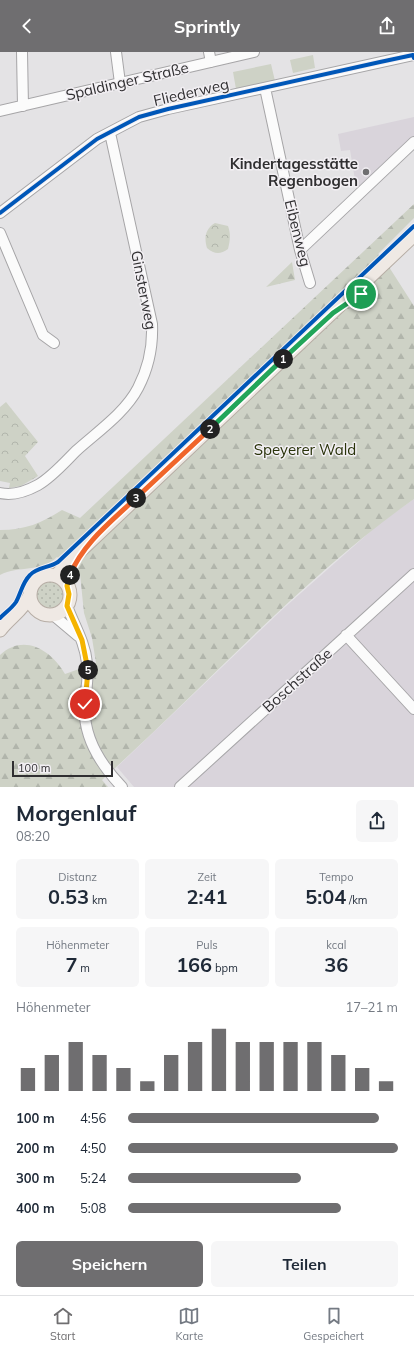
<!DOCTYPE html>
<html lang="de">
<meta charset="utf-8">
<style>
body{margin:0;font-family:Mulish,sans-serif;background:#f6f6f7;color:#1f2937;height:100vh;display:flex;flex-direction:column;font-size:15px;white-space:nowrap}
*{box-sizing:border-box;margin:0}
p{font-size:13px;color:#747a83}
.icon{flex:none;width:22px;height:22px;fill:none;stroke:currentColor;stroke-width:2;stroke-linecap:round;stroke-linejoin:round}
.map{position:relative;height:735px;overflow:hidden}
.panel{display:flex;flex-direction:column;background:#fff;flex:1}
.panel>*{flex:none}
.scale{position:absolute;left:12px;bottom:10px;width:101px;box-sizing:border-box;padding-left:4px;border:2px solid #302f31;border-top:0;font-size:11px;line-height:14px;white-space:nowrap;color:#302f31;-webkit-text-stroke:3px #f2eff3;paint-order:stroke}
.pin{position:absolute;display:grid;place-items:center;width:34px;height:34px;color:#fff;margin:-17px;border:2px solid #fff;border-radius:50%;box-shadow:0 1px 4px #0007}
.km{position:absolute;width:20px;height:20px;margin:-10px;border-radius:50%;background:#222;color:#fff;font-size:11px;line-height:20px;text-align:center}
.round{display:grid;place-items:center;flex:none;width:42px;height:42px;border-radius:6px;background:#f6f6f7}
.head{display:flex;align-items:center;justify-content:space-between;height:68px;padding:0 16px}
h1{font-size:22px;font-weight:700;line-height:30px}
.stats{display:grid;grid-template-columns:repeat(3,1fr);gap:6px;height:68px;padding:4px 16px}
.stats div{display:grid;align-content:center;border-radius:6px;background:#f6f6f7;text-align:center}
.stats b{font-size:20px;font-weight:700}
.stats small{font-size:11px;font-weight:400}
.stats p{font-size:11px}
.chart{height:112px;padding:8px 16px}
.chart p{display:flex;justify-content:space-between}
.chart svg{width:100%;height:72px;margin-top:4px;stroke:#6f6e70;stroke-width:6}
.primary-button{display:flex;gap:8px;margin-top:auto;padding:8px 16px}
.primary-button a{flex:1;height:46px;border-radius:6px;background:#6f6e70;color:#fff;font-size:16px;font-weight:700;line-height:46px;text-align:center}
.primary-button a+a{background:#f6f6f7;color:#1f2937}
ul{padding:0 16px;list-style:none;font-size:13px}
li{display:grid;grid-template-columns:64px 48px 1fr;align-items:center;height:30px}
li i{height:10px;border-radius:5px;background:#6f6e70}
header{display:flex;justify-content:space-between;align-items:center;height:52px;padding:0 16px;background:#6f6e70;color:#fff;font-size:18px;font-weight:700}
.menu{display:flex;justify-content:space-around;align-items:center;height:56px;border-top:1px solid #e0e1e3;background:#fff;font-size:11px;color:#747a83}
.menu a{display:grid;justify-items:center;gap:2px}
.menu .active{color:#6f6e70}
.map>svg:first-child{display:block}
.built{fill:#d9d4db}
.grass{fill:url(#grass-dots)}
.forest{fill:url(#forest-firs)}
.park{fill:url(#park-crowns)}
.garden{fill:#ced2c6}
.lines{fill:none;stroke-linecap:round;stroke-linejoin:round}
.minor-casing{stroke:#a6a5a7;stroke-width:12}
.major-casing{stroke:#b6ada5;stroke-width:15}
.minor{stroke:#fbfbfb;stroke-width:10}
.major{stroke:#efe9e4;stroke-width:13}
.cycleway-casing{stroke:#f2eff3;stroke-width:6}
.cycleway{stroke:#0057b8;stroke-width:4}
.split-1-casing{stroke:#fff;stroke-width:8}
.split-2-casing{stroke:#fff;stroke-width:8}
.split-3-casing{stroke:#fff;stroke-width:8}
.split-4-casing{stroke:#fff;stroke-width:8}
.split-5-casing{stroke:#fff;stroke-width:8}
.split-6-casing{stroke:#fff;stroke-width:8}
.split-1{stroke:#22a559;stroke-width:5}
.split-2{stroke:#22a559;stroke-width:5}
.split-3{stroke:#f0652b;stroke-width:5}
.split-4{stroke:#f0652b;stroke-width:5}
.split-5{stroke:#f5b400;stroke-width:5}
.split-6{stroke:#f5b400;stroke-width:5}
.poi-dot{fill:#6f6e70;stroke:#f2eff3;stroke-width:1.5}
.labels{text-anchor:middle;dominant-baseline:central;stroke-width:3;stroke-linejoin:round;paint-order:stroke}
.street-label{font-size:15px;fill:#302f31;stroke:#f2eff3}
.poi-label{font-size:15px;font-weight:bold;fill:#302f31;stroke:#f2eff3;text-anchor:end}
.park-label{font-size:15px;fill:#29330a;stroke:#f2eff3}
</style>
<header><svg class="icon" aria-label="back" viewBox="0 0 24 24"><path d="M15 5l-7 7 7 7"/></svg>Sprintly<svg class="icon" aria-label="share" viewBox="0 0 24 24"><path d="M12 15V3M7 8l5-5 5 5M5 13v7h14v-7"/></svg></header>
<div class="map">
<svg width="414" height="735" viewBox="0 0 414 735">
<defs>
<pattern id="grass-dots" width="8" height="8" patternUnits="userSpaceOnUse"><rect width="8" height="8" fill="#ced2c6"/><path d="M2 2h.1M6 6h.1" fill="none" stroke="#b1b5ab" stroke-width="1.8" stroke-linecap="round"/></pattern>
<pattern id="forest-firs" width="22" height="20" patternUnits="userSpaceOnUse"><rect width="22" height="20" fill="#ced2c6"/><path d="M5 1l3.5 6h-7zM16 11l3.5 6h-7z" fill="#b1b5ab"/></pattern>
<pattern id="park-crowns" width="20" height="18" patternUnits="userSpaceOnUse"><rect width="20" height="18" fill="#ced2c6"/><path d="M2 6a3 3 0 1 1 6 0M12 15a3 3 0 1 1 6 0" fill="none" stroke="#b1b5ab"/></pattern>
</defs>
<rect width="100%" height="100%" fill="#e4e3e5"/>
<path class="built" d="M414,65V85L357,140L350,98L341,99L338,82Z
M414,447V735H134L117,715L284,556L380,471Z"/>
<path class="grass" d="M33 544a16 16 0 1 1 32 0a16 16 0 1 1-32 0Z"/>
<path class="forest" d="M414,152V166L378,202L389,215L414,254V447C301,527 205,635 102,728L108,735H0V603C24,581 51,598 65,622L96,611L92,586L84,561L80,522L57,505C41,521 19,513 0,523V478C25,478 42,471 62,458L80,466Z
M292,210L295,228L266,235Z"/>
<path class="park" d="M215,171L228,174C231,182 230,189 228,197C220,203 214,202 207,196C204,186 205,177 215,171Z
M6,350L38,390L25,404L38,424L21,434L9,436L10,431L0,429V355Z"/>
<path class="garden" d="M313,3L315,16L293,21L290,8Z
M271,12L275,29L236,37L233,20Z"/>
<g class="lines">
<defs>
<path id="minor" d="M22,0L23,54
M116,0L120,31
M209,0L211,10
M265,36L300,198L310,231
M0,59L254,0
M0,161L97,87L139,65L168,57L413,3
M0,181L43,283L54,291
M300,198L414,90
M0,441C13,444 27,439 38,433C52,425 65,410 76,399C97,380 125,361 138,336C149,315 153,295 152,272L110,81
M67,554C74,573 85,590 87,611C89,624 86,638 85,651C82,684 100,712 122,735
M53,563L78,584
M346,583L414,657
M180,735L414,522"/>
<path id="major" d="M30 543a20 20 0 1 1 40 0a20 20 0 1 1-40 0Z
M56,524L79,500L414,183
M0,578C9,566 24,557 30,543"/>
</defs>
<use href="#minor" class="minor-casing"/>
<use href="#major" class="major-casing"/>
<use href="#minor" class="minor"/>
<use href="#major" class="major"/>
<defs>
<path id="cycleway" d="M0,161L97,87L139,65L168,57L380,10L413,3L414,6
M0,566C5,561 12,556 16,550C21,541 22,531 30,523C37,515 49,516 58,510L414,174"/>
</defs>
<use href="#cycleway" class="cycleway-casing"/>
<use href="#cycleway" class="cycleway"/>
</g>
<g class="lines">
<defs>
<path id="split-1" d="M283,307L333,261L361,242"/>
<path id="split-2" d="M210,377L283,307"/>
<path id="split-3" d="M136,446L210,377"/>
<path id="split-4" d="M70,523C83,491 112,469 136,446"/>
<path id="split-5" d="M70,523L67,534L69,542L67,554L82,588L88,618"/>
<path id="split-6" d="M85,652L88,618"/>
</defs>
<use href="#split-1" class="split-1-casing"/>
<use href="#split-2" class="split-2-casing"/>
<use href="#split-3" class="split-3-casing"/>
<use href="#split-4" class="split-4-casing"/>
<use href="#split-5" class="split-5-casing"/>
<use href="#split-6" class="split-6-casing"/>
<use href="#split-1" class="split-1"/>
<use href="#split-2" class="split-2"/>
<use href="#split-3" class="split-3"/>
<use href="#split-4" class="split-4"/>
<use href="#split-5" class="split-5"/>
<use href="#split-6" class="split-6"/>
</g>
<circle class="poi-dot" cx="366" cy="120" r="4"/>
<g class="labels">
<g class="street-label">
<text transform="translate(127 29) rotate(-13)">Spaldinger Straße</text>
<text transform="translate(191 40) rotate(-13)">Fliederweg</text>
<text transform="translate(298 181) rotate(76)">Eibenweg</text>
<text transform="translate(144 238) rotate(79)">Ginsterweg</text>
<text transform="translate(297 628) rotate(-42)">Boschstraße</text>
</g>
<g class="poi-label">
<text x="358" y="111">Kindertagesstätte<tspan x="358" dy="17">Regenbogen</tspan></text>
</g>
<g class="park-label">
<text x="305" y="397">Speyerer Wald</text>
</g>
</g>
</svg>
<div class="scale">100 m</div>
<div class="pin" style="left:361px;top:242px;background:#1e9e55"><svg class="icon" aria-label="arrive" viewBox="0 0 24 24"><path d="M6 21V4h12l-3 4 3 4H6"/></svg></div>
<div class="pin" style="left:85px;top:652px;background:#d93025"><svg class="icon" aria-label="check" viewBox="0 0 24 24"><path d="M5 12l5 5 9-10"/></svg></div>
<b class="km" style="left:283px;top:307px">1</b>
<b class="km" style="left:210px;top:377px">2</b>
<b class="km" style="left:136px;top:446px">3</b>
<b class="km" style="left:70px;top:523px">4</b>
<b class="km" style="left:88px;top:618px">5</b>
</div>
<section class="panel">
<div class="head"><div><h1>Morgenlauf</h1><p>08:20</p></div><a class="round"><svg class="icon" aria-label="share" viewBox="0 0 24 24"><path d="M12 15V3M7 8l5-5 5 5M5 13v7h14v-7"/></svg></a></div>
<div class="stats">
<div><p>Distanz</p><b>0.53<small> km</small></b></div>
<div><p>Zeit</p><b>2:41</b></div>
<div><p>Tempo</p><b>5:04<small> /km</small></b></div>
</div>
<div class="stats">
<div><p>Höhenmeter</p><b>7<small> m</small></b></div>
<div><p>Puls</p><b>166<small> bpm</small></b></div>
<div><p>kcal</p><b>36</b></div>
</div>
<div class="chart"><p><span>Höhenmeter</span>17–21 m</p>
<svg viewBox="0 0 160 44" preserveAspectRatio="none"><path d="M5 44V30M15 44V22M25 44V14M35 44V22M45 44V30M55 44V38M65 44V22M75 44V14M85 44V6M95 44V14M105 44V14M115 44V14M125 44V14M135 44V22M145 44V30M155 44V38"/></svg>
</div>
<ul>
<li><b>100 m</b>4:56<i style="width:93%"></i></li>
<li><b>200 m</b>4:50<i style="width:100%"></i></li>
<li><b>300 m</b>5:24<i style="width:64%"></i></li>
<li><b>400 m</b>5:08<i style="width:79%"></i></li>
</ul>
<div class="primary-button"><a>Speichern</a><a>Teilen</a></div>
</section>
<nav class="menu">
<a class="active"><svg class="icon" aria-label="home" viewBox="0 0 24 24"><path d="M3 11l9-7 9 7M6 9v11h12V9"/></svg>Start</a>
<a><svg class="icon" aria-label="map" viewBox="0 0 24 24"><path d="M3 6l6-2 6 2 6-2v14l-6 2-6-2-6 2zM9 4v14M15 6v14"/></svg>Karte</a>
<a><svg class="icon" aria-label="saved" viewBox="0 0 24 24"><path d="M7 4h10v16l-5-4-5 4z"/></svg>Gespeichert</a>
</nav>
